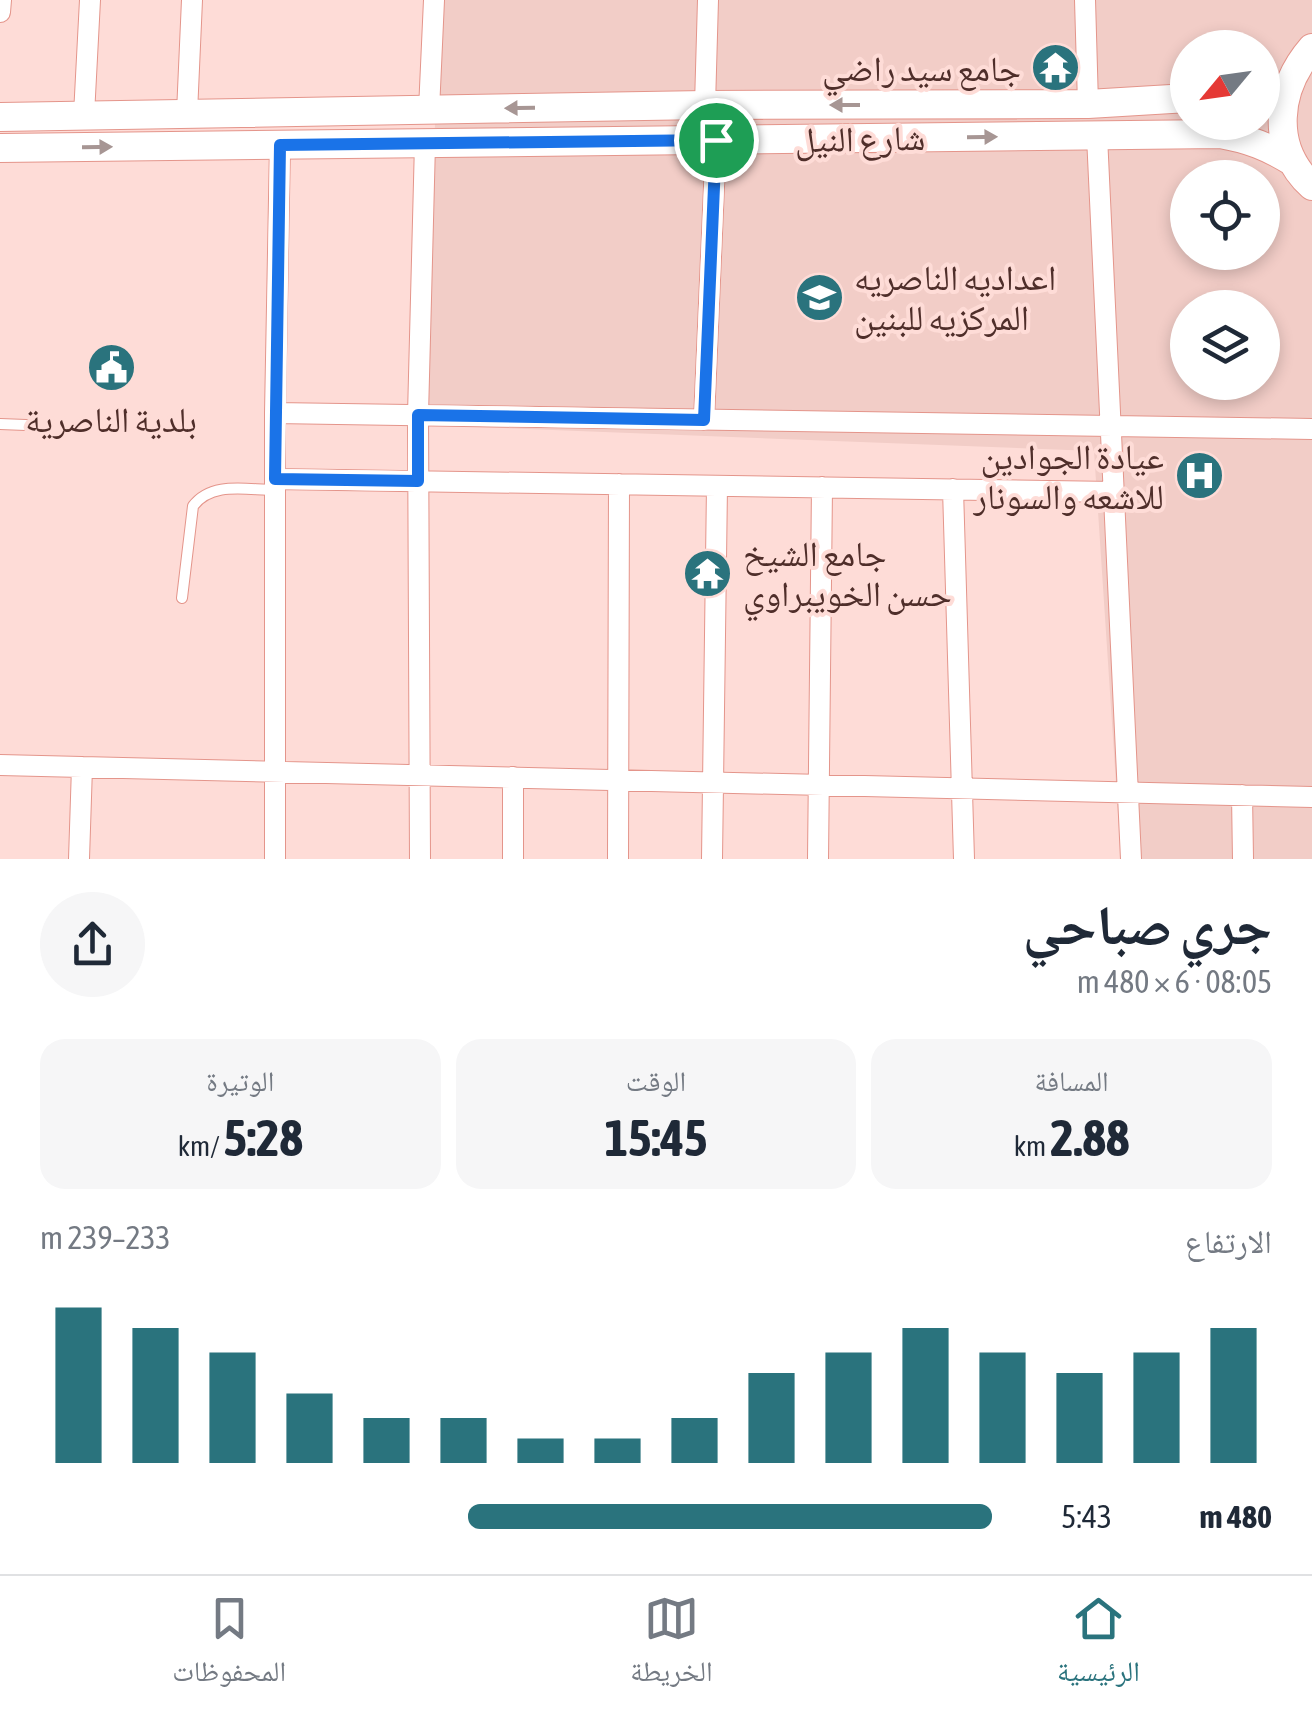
<!DOCTYPE html>
<html lang="ar">
<meta charset="utf-8">
<style>
body{margin:0;font-family:"Asap Condensed","Noto Naskh Arabic",sans-serif;background:#f6f6f7;color:#1f2937;direction:rtl;height:100vh;display:flex;flex-direction:column;font-size:38px;white-space:nowrap}
*{box-sizing:border-box;margin:0}
p{font-size:32px;color:#747a83}
.icon{flex:none;width:55px;height:55px;fill:none;stroke:currentColor;stroke-width:2;stroke-linecap:round;stroke-linejoin:round}
.map{position:relative;height:859px;overflow:hidden;direction:ltr}
.panel{display:flex;flex-direction:column;background:#fff;flex:1}
.panel>*{flex:none}
.needle{width:65px;rotate:241deg}
.buttons{position:absolute;left:1170px;top:30px;display:grid;gap:20px}
.buttons a{display:grid;place-items:center;width:110px;height:110px;border-radius:50%;background:#fff;box-shadow:0 5px 15px #0003;font-size:50px}
.pin{position:absolute;display:grid;place-items:center;width:85px;height:85px;color:#fff;margin:-42px;border:5px solid #fff;border-radius:50%;box-shadow:0 2px 10px #0007}
.round{display:grid;place-items:center;flex:none;width:105px;height:105px;border-radius:52px;background:#f6f6f7}
.overview{display:flex;align-items:center;justify-content:space-between;height:170px;padding:0 40px}
h1{font-size:55px;font-weight:700;line-height:75px}
.stats{display:grid;grid-template-columns:repeat(3,1fr);gap:15px;height:170px;padding:10px 40px}
.stats div{display:grid;align-content:center;border-radius:25px;background:#f6f6f7;text-align:center}
.stats b{font-size:50px;font-weight:700}
.stats small{font-size:28px;font-weight:400}
.stats p{font-size:28px}
.chart{height:280px;padding:20px 40px}
.chart p{display:flex;justify-content:space-between}
.chart svg{width:100%;height:180px;margin-top:10px;stroke:#2a737d;stroke-width:6}
ul{padding:0 40px;list-style:none;font-size:32px}
li{display:grid;grid-template-columns:160px 120px 1fr;align-items:center;height:75px}
li i{height:25px;border-radius:12px;background:#2a737d}
.tab-bar{display:flex;justify-content:space-around;align-items:center;height:140px;border-top:2px solid #e0e1e3;background:#fff;font-size:28px;color:#747a83}
.tab-bar a{display:grid;justify-items:center;gap:5px}
.tab-bar .active{color:#2a737d}
.map>svg:first-child{display:block}
.built{fill:#f2cdc7;fill-rule:evenodd}
.lines{fill:none;stroke-linecap:round;stroke-linejoin:round}
.service-casing{stroke:#e4958b;stroke-width:12}
.minor-casing{stroke:#e4958b;stroke-width:22}
.secondary-casing{stroke:#e4958b;stroke-width:30}
.service{stroke:#fff;stroke-width:10}
.minor{stroke:#fff;stroke-width:20}
.secondary{stroke:#fff;stroke-width:28}
.oneway{fill:#a79694}
.route-casing{stroke:#fff;stroke-width:20}
.route{stroke:#1a73e8;stroke-width:12}
.labels{text-anchor:middle;dominant-baseline:central;stroke-width:8;stroke-linejoin:round;paint-order:stroke}
.poi-label{font-size:35px;fill:#4f2e2a;stroke:#fedcd7;text-anchor:end}
.street-label{font-size:35px;fill:#4f2e2a;stroke:#fedcd7}
</style>
<div class="map">
<svg width="1312" height="859" viewBox="0 0 1312 859">
<rect width="100%" height="100%" fill="#fedcd7"/>
<path class="built" d="M440,0H1312V859H1121L1094,451L423,425ZM1188,48H1262V122H1188ZM1188,178H1262V252H1188ZM1188,308H1262V382H1188Z"/>
<g class="lines">
<defs>
<path id="service" d="M0,424L26,425
M182,598L193,506C212,481 246,490 275,490"/>
<path id="minor" d="M1085,0L1088,104
M0,12L1,0
M705,105L708,0
M429,110L434,0
M187,113L192,0
M84,115L90,0
M1097,136L1131,859
M275,413L1312,429
M704,420L716,140
M275,479L1114,492
M953,489L964,859
M0,765L1312,797
M1242,795L1243,859
M79,859L82,767
M275,859V413L280,145
M420,859L418,415L425,143
M513,859V777
M618,859L619,484
M712,859L717,486
M818,859L822,487"/>
<path id="secondary" d="M1312,48C1277,88 1269,147 1312,186
M0,117L705,105L1088,104L1188,98
M0,148L1220,134C1249,139 1269,147 1293,162"/>
</defs>
<use href="#service" class="service-casing"/>
<use href="#minor" class="minor-casing"/>
<use href="#secondary" class="secondary-casing"/>
<use href="#service" class="service"/>
<use href="#minor" class="minor"/>
<use href="#secondary" class="secondary"/>
</g>
<defs><path id="oneway-solid" d="M-6-.8H1V-3.2L6.5 0L1 3.2V.8H-6Z" transform="scale(2.5)"/></defs>
<g class="oneway">
<use href="#oneway-solid" transform="translate(845 105) rotate(180)"/>
<use href="#oneway-solid" transform="translate(520 108) rotate(179)"/>
<use href="#oneway-solid" transform="translate(982 137) rotate(-1)"/>
<use href="#oneway-solid" transform="translate(97 147) rotate(-1)"/>
</g>
<g class="lines">
<defs>
<path id="route" d="M716,140L704,420L418,415V481L275,479L280,145Z"/>
</defs>
<use href="#route" class="route-casing"/>
<use href="#route" class="route"/>
</g>
<defs>
<symbol id="temple-disc" viewBox="-11 -11 22 22"><circle r="9.5" fill="#2a737d" stroke="#fedcd7"/><path d="M0-6L5-2H3V0L6.5 2.5H4V6H1.5V3h-3V6H-4V2.5H-6.5L-3 0V-2H-5Z" fill="#fff"/></symbol>
<symbol id="school-disc" viewBox="-11 -11 22 22"><circle r="9.5" fill="#2a737d" stroke="#fedcd7"/><path d="M0-5L7-2L0 1L-7-2ZM-4 1L0 2.5L4 1V4Q0 6-4 4Z" fill="#fff"/></symbol>
<symbol id="civic-disc" viewBox="-11 -11 22 22"><circle r="9.5" fill="#2a737d" stroke="#fedcd7"/><path d="M-.6-6.5H3V-4.5H.6V-3L4-1V1h2V6H-6V1h2V-1L-.6-3ZM-1.2 2.5V6h2.4V2.5Z" fill="#fff"/></symbol>
<symbol id="hospital-disc" viewBox="-11 -11 22 22"><circle r="9.5" fill="#2a737d" stroke="#fedcd7"/><path d="M-5-5h3v3.5h4V-5h3V5h-3V1.5h-4V5h-3Z" fill="#fff"/></symbol>
</defs>
<g fill-rule="evenodd">
<use href="#temple-disc" x="1028" y="40" width="55" height="55"/>
<use href="#school-disc" x="792" y="270" width="55" height="55"/>
<use href="#civic-disc" x="84" y="340" width="55" height="55"/>
<use href="#hospital-disc" x="1172" y="448" width="55" height="55"/>
<use href="#temple-disc" x="680" y="546" width="55" height="55"/>
</g>
<g class="labels">
<g class="poi-label">
<text x="1021" y="68">جامع سيد راضي</text>
<text x="854" y="277" text-anchor="start">اعداديه الناصريه<tspan x="854" dy="40">المركزيه للبنين</tspan></text>
<text x="111" y="419" text-anchor="middle">بلدية الناصرية</text>
<text x="1164" y="456">عيادة الجوادين<tspan x="1164" dy="40">للاشعه والسونار</tspan></text>
<text x="743" y="553" text-anchor="start">جامع الشيخ<tspan x="743" dy="40">حسن الخويبراوي</tspan></text>
</g>
<g class="street-label">
<text transform="translate(860 138) rotate(-1)">شارع النيل</text>
</g>
</g>
</svg>
<div class="buttons">
<a><svg class="needle" viewBox="-14 -14 28 28"><path d="M0-13l5 13h-10z" fill="#e53935"/><path d="M0 13l5-13h-10z" fill="#747a83"/></svg></a>
<a><svg class="icon" aria-label="locate" viewBox="0 0 24 24"><circle cx="12" cy="12" r="6"/><path d="M12 2v4M12 18v4M2 12h4M18 12h4"/></svg></a>
<a><svg class="icon" aria-label="layers" viewBox="0 0 24 24"><path d="M12 4l9 5-9 5-9-5zM3 14l9 5 9-5"/></svg></a>
</div>
<div class="pin" style="left:716px;top:140px;background:#1e9e55"><svg class="icon" aria-label="arrive" viewBox="0 0 24 24"><path d="M6 21V4h12l-3 4 3 4H6"/></svg></div>
</div>
<section class="panel">
<div class="overview"><div><h1>جري صباحي</h1><p>08:05 · 6 × 480 m</p></div><a class="round"><svg class="icon" aria-label="share" viewBox="0 0 24 24"><path d="M12 15V3M7 8l5-5 5 5M5 13v7h14v-7"/></svg></a></div>
<div class="stats">
<div><p>المسافة</p><b>2.88<small> km</small></b></div>
<div><p>الوقت</p><b>15:45</b></div>
<div><p>الوتيرة</p><b>5:28<small> /km</small></b></div>
</div>
<div class="chart"><p><span>الارتفاع</span>233–239 m</p>
<svg viewBox="0 0 160 44" preserveAspectRatio="none"><path d="M5 44V6M15 44V11M25 44V17M35 44V27M45 44V33M55 44V33M65 44V38M75 44V38M85 44V33M95 44V22M105 44V17M115 44V11M125 44V17M135 44V22M145 44V17M155 44V11"/></svg>
</div>
<ul>
<li><b>480 m</b>5:43<i style="width:55%"></i></li>
</ul>
</section>
<nav class="tab-bar">
<a class="active"><svg class="icon" aria-label="home" viewBox="0 0 24 24"><path d="M3 11l9-7 9 7M6 9v11h12V9"/></svg>الرئيسية</a>
<a><svg class="icon" aria-label="map" viewBox="0 0 24 24"><path d="M3 6l6-2 6 2 6-2v14l-6 2-6-2-6 2zM9 4v14M15 6v14"/></svg>الخريطة</a>
<a><svg class="icon" aria-label="saved" viewBox="0 0 24 24"><path d="M7 4h10v16l-5-4-5 4z"/></svg>المحفوظات</a>
</nav>
